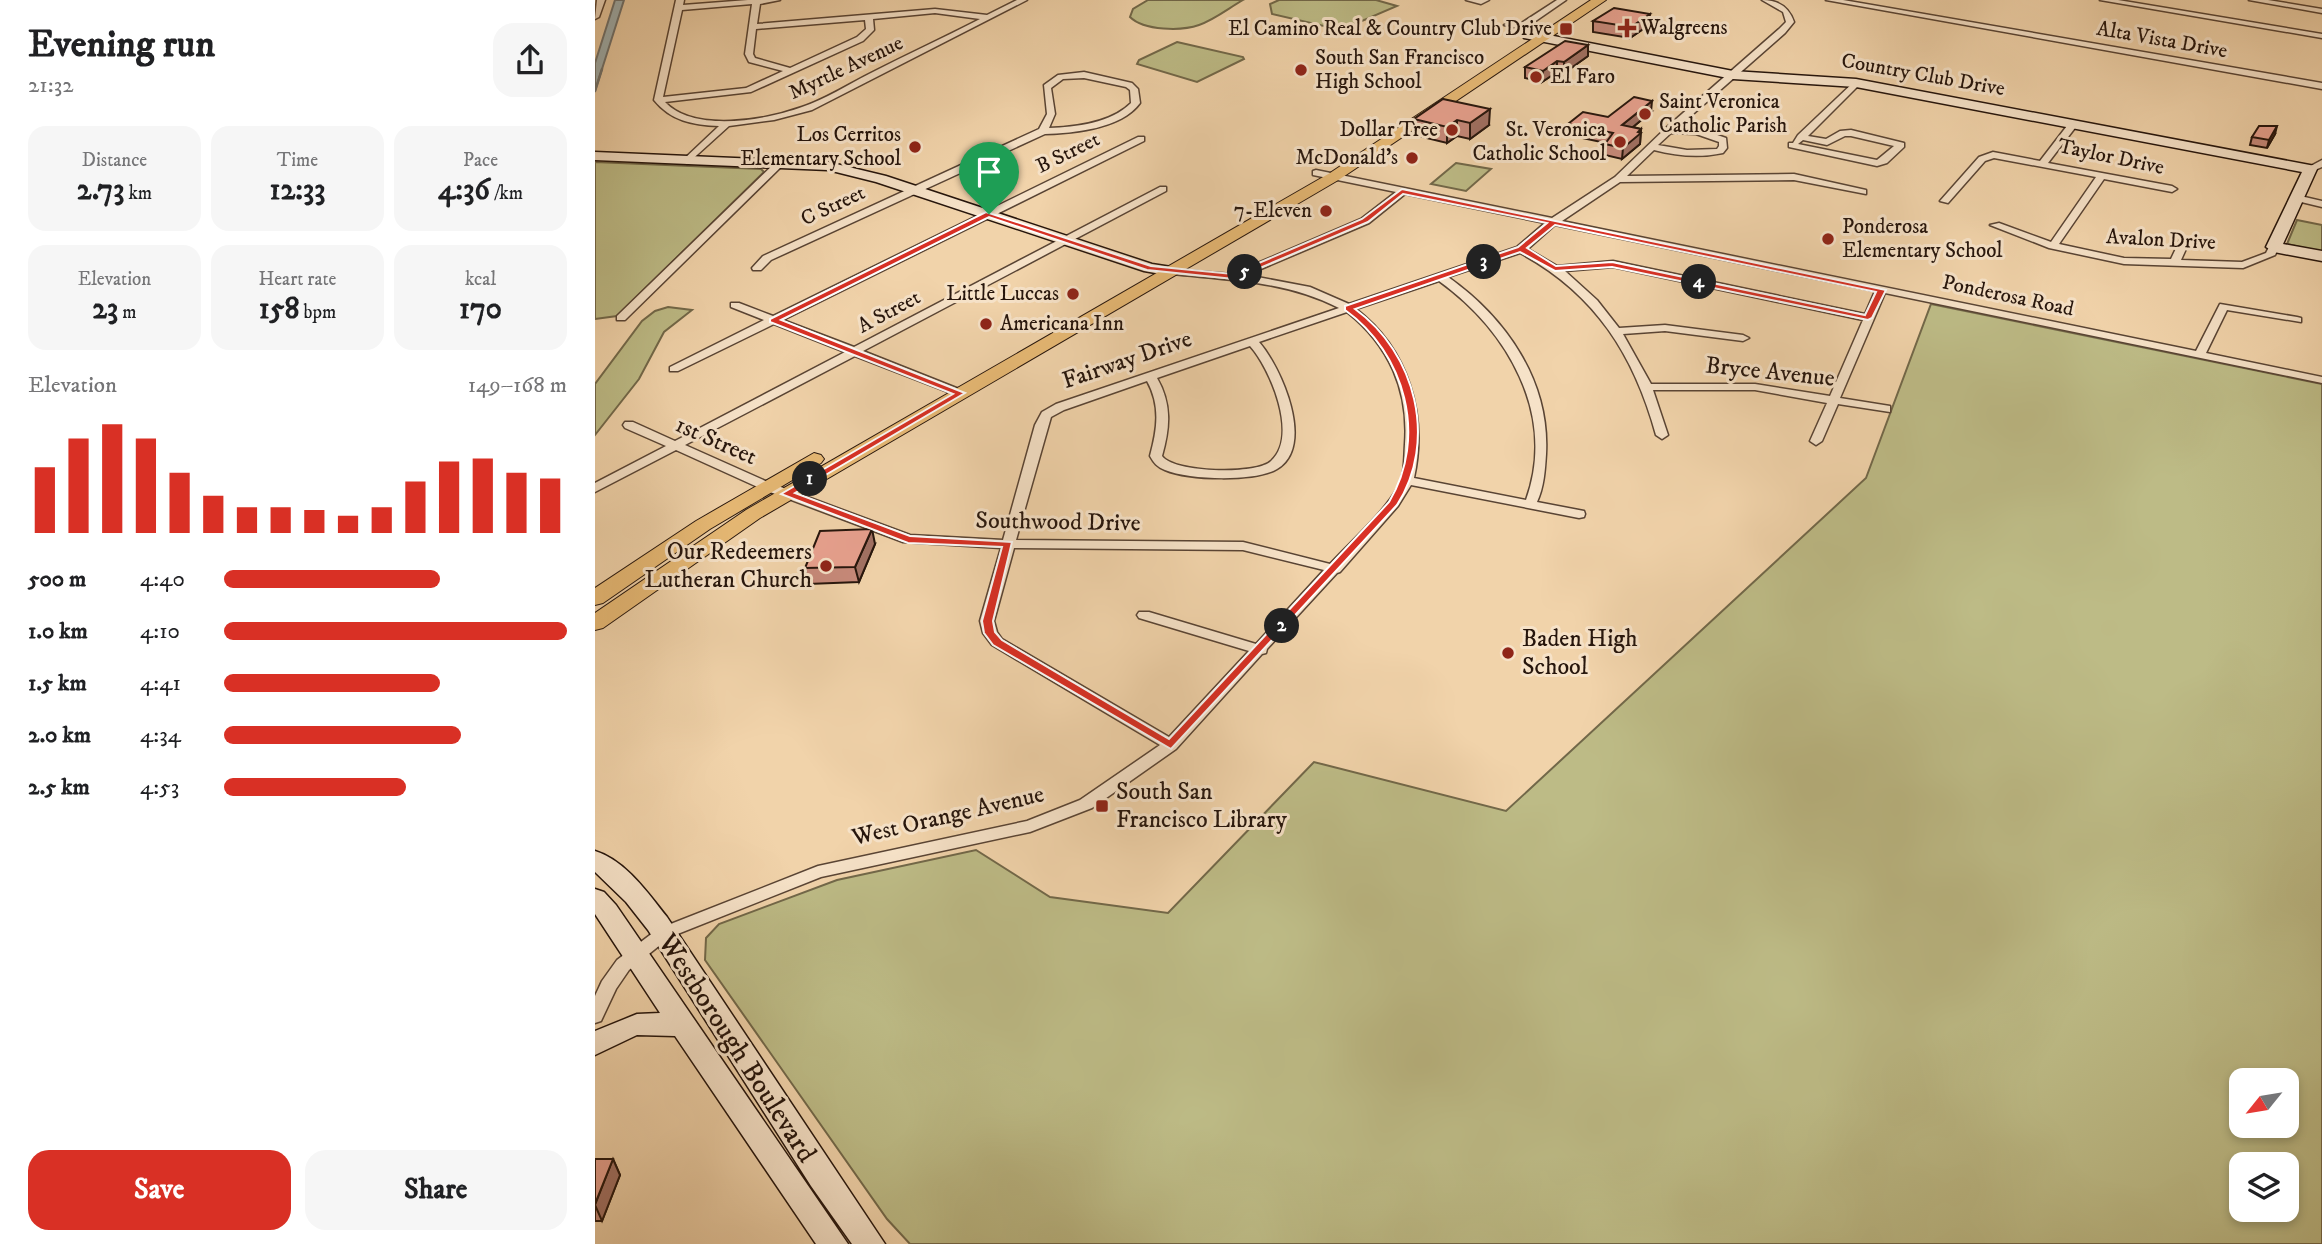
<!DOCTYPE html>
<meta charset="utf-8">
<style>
body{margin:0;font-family:"IM FELL DW Pica",serif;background:#f6f6f6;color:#202124;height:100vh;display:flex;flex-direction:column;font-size:26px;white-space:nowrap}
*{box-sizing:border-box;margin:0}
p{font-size:23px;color:#757577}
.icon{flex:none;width:38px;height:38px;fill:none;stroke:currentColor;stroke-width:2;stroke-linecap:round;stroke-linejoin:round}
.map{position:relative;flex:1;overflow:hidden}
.panel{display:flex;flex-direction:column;background:#fff;width:595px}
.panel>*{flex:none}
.needle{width:46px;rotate:240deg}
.buttons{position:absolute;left:1634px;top:1068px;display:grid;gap:14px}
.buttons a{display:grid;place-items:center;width:70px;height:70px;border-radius:14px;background:#fff;box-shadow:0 4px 10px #0003;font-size:35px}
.pin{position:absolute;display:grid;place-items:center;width:60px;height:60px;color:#fff;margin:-72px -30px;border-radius:50% 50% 50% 0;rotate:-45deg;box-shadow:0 0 7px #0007}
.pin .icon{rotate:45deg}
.km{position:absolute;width:35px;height:35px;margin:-18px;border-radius:50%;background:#222;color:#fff;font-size:19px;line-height:35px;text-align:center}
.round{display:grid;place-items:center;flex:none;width:74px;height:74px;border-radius:21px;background:#f6f6f6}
.summary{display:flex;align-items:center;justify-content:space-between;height:119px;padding:0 28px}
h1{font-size:38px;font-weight:700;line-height:52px}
.figures{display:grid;grid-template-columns:repeat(3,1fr);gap:10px;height:119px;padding:7px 28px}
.figures div{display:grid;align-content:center;border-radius:18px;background:#f6f6f6;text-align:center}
.figures b{font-size:30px;font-weight:700}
.figures small{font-size:19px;font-weight:400}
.figures p{font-size:19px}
.chart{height:196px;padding:14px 28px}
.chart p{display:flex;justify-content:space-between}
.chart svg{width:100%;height:126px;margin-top:7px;stroke:#d93025;stroke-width:6}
.primary-button{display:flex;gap:14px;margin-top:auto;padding:14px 28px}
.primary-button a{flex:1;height:80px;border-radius:21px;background:#d93025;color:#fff;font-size:28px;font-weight:700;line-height:80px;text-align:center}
.primary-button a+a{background:#f6f6f6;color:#202124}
ul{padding:0 28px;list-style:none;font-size:23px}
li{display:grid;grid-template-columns:112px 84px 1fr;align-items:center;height:52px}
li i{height:18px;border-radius:9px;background:#d93025}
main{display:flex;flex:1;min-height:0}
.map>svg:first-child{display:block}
.green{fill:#bdbb86;stroke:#726849;stroke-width:2;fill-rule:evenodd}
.water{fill:#a1b4b5;stroke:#707471;stroke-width:2}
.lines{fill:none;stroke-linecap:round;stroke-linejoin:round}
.stream{stroke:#707471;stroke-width:2.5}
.street-casing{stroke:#594434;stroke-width:3}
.secondary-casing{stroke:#26150c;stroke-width:3}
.primary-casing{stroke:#26150c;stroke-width:2}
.street{fill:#f6e2c8;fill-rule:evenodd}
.secondary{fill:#f6e2c8;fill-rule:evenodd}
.primary{fill:#e8ba75;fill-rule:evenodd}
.wall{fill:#c88a7b;stroke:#26150c;stroke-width:2}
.shaded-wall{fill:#a27164;stroke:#26150c;stroke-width:2}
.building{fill:#e8a18f;stroke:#26150c;stroke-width:2}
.route{fill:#d93025;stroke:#fff;stroke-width:2;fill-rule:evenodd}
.poi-dot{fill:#8f2418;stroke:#f6e2c8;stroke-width:2.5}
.labels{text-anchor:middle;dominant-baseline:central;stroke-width:6;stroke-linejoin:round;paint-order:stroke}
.far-poi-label{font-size:21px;fill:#26150c;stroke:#f6e2c8;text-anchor:end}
.far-street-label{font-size:21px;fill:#26150c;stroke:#f6e2c8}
.street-label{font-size:24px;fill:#26150c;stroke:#f6e2c8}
.poi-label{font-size:24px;fill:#26150c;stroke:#f6e2c8;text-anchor:start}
.near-street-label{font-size:28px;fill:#26150c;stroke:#f6e2c8}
</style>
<main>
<section class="panel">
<div class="summary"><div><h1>Evening run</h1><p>21:32</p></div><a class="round"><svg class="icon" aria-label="share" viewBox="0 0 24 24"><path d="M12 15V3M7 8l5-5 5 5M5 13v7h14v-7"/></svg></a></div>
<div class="figures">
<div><p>Distance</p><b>2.73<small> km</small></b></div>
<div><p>Time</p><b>12:33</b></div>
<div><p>Pace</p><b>4:36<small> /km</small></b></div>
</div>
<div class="figures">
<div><p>Elevation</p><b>23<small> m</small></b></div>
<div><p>Heart rate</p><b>158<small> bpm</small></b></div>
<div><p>kcal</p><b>170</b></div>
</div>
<div class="chart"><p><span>Elevation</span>149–168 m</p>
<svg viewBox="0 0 160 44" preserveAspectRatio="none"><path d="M5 44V21M15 44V11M25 44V6M35 44V11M45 44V23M55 44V31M65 44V35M75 44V35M85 44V36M95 44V38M105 44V35M115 44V26M125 44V19M135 44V18M145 44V23M155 44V25"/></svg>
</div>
<ul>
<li><b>500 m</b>4:40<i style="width:63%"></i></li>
<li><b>1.0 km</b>4:10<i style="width:100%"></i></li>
<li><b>1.5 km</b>4:41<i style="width:63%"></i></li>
<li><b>2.0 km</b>4:34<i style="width:69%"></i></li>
<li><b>2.5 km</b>4:53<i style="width:53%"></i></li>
</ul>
<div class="primary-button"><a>Save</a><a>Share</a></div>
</section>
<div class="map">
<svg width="1727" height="1244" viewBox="0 0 1727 1244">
<rect width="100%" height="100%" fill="#f1d3aa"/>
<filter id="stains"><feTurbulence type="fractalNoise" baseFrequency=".00286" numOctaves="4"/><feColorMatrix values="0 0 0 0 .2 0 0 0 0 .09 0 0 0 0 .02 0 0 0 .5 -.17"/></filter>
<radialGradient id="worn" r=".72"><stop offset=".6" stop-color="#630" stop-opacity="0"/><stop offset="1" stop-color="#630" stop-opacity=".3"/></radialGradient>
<path class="green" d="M553,0H648C634,8 619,20 604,25C587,31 549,31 535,17L538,9Z
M684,0H781L802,6L746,30L677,14L675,4Z
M582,42L648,57L649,59L602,82L542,64L544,60Z
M0,162L166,169L169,172L22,316L0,319Z
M861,163L896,169L871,191L836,184Z
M1702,220L1727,225V252L1692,244Z
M1336,304L1727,384V1244H315L292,1219L110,960L111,938L124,924L242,880L381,850L455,897L573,913L719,762L911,811L1271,478ZM1647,1080H1692V1125H1647ZM1647,1164H1692V1209H1647Z
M73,307L97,310L69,332L44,379L0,435V384L47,321L60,311Z"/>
<path class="water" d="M20,0H29L0,91V63Z"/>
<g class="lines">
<path class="stream" d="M0,91L7,69"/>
<defs>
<path id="street" d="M2,0H10L4,17L0,19Z
M81,0H89L88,5L153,0H185L165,4L162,24L340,9L392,15L422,0H432L217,110L179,120L134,126L92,164L87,161L89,159L124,126C98,125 76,121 59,100ZM157,4L150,54L154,62L188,71L151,88L68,97L87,10ZM340,13L385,19C348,38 311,55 274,74C252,85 231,99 207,107C171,120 99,133 70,102L156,92L268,41L279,30L278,19ZM270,20L271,29L262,37L195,68L160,58L158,54L161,29Z
M871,0H894L886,4Z
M962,0H971L929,29L909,25L913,23L925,24Z
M1167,0C1183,0 1194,7 1199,22L1190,33L1082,128H1102L1131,138L1132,148L1128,153C1104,158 1082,156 1059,150L1032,176L1199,174L1271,190V194L1199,180L1025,182L967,221L1601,351L1625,304L1702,317L1706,318V322L1632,310L1611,353L1727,377V383L1290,293L1245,398L1295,406V412L1243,404L1227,441L1221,445L1215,441L1232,403L1160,390H1058L1073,435L1067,439L1061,435C1039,355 1000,293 925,253L853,277C911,318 955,381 951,454C950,470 949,487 942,502L989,511L990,514L989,517L984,518L816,485L803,506L745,572L742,573L672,649L671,653L667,654L581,749L497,808L435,832L226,877L75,937L34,970L21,989L6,1021L0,1023V996L7,981L22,960L63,929L223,866L432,821L485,800L565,745L397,645L388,633L385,621L406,548L308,542L167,489L81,450L0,492V483L71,446L30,428L28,425L30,422H38L80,441L250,352L179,324L83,371H75V367L169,320L136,307V303H144L178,316L543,137H549V141L188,320L259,347L565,187H571V191L268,351L369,391V395H361L260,356L90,445L175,483L315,535L408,540L440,425L447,412L461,404L744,308C692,281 634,280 577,274L573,273V269L637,274L766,219L801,192L718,175V171L721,170L957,218L1020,177L1071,128L1184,29L1191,22L1188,12ZM1076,133L1101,134L1124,142V146L1122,149L1092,150L1063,145ZM810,194L950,223L922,247L754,304L715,287L652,275L774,223ZM960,225L1280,291L1270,314L1018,261L962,266L933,249ZM1018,267L1268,320L1235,396L1160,384H1056L1028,334L1070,331L1148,341L1154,338L1148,335L1070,325L1024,328L1002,300L970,271ZM844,281C912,330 962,414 931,500L819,478C833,414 813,349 761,309ZM752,312C794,345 814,391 810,444C809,459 810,474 803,487C788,514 756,541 735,564L648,542L421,540L456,417L469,410L552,381C566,406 562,430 555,456C559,463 562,467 570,470C594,480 660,482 682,469C721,446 686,367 664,342ZM655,346C675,368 704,436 676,461C662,475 579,473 567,456C575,428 577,404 562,378ZM419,548L648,550L729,570L661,644L554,612H544L542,615L544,618L654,651L574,737L407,639L402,632L399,621Z
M1231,0H1248L1727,83V89Z
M1505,0H1523L1727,34V38Z
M1654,0H1673L1727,9V13Z
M489,72L537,83L543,89L545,103C526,129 479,133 450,134L176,260L166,270H158L157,268L168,256L444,129L452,114L449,85L463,75ZM489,78L531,87L535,90L536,103C516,123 481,127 454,128L460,114L456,88L468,79Z
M1261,80L1264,81V85L1213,136L1231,139L1245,131L1256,130L1309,143V147L1292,163L1282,166L1194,147V143H1198L1203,135ZM1250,136H1256L1299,146L1282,160L1203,144L1208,140L1232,145Z
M1475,122L1483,124L1453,163L1577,186L1582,189L1577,192L1509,179L1464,244L1529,258L1576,259L1585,240L1590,237L1595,240L1586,260L1647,262L1671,253L1675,245L1679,244L1684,247L1680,255L1648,268L1529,264L1454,248L1395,225L1404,223L1456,242L1501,177L1399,158L1390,161L1353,203L1345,201L1384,157L1398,152L1445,161Z
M1727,160V167L1715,172L1710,169Z
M181,162L189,164L30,320H22V316Z
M1701,195L1727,201V207L1698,200L1696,198Z"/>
<path id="secondary" d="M933,31L1138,71L1261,79L1720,166L1722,169L1688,244L1727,251V261L1679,252L1671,247L1707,172L1261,87L1138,79L929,38L927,35Z
M0,152L233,162L291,176L557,264L583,268L585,271L577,276L549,271L281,182L233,170L0,160Z
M0,851C30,860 53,893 72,917L290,1244H257L216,1186L53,930L31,902L0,872Z
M0,889L9,892L21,905L253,1244H221L80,1036L42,1035L0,1055V1031L42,1014L65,1013L0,914Z"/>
<path id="primary" d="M996,0H1011L745,179L165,518L8,628L0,630V613L151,510L735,173Z
M219,453L226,455L229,459L226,463L115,529L8,603L0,605V588L101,521Z"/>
</defs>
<use href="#street" class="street-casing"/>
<use href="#secondary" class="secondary-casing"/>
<use href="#primary" class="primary-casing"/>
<use href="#street" class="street"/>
<use href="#secondary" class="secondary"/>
<use href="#primary" class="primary"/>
</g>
<path class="wall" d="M998,21L1054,25L1035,38L998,32Z
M993,56L969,73L962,72L947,82L930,78V67Z
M848,99L894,125L875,139L862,136L852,143L819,135V119Z
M1056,112L1038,127L1046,129L1045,144L1027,159L1010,155L1011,143L973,135V124Z
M1680,134L1672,148L1655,145L1657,137Z
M280,544L264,582L213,584L210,568Z
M0,1159H18L25,1175L7,1221H0Z"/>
<path class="shaded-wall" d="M1055,14L1054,25L1035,38L1036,27Z
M993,45V56L969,73V62Z
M962,61V72L947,82L948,71Z
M1057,101L1056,112L1027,136V125Z
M895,109L894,125L875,139V123Z
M862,120V136L852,143V127Z
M1682,126L1680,134L1672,148L1674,140Z
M1046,129L1045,144L1027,159L1028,148Z
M277,529L280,544L264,582L260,567Z
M18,1159L25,1175L7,1221L0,1205Z"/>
<path class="building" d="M1019,8L1055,14L1036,27L998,21Z
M970,41L993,45L969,62L962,61L948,71L930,67Z
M1039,97L1057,101L1027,125L1046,129L1043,132L1046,133L1028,148L1010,144L1018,133L973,124L988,112L1013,117Z
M848,99L895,109L875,123L862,120L852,127L819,119Z
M1664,126H1682L1674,140L1657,137Z
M277,529L260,567L210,568L225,531Z
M0,1159H18L0,1204Z"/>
<path class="route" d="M807,189L1291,290L1277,318L1273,320L1017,267L960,271L925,252L760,309C821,353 843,441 802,505L576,749L398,645L389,633L387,621L407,547L313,543L186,494L358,394L175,322V319L391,212L556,266L638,274L767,219ZM808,194L952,223L923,247L750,306V310C810,353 833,437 794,502L574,739L407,640L400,632L398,621L417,542L315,536L200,493L370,393L186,320L394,217L552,270L639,279L773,222ZM960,225L1281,292L1270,315L1017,262L961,266L932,248Z"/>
<g class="poi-dot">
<path d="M1028.5 17.5h7v7h7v7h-7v7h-7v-7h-7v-7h7z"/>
<rect x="964" y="22" width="14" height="14" rx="3.5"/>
<circle cx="706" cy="70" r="7"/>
<circle cx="941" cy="77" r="7"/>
<circle cx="1050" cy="114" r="7"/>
<circle cx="857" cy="130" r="7"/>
<circle cx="1025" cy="142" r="7"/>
<circle cx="320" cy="147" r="7"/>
<circle cx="817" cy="158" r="7"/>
<circle cx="731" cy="211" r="7"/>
<circle cx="1233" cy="239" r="7"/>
<circle cx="478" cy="294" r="7"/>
<circle cx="391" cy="324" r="7"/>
<circle cx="231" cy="566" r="7"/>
<circle cx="913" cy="653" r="7"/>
<rect x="500" y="799" width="14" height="14" rx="3.5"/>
</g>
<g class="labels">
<g class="far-poi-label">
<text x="1046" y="28" text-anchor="start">Walgreens</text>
<text x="957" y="29">El Camino Real &amp; Country Club Drive</text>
<text x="720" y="58" text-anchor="start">South San Francisco<tspan x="720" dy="24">High School</tspan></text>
<text x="955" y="77" text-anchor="start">El Faro</text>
<text x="1064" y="102" text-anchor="start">Saint Veronica<tspan x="1064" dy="24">Catholic Parish</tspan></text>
<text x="843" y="130">Dollar Tree</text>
<text x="1011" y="130">St. Veronica<tspan x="1011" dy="24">Catholic School</tspan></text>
<text x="306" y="135">Los Cerritos<tspan x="306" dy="24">Elementary School</tspan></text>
<text x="803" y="158">McDonald's</text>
<text x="717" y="211">7-Eleven</text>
<text x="1247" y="227" text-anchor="start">Ponderosa<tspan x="1247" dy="24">Elementary School</tspan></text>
<text x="464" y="294">Little Luccas</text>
<text x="405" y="324" text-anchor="start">Americana Inn</text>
</g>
<g class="far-street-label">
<text transform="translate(1567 40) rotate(10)">Alta Vista Drive</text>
<text transform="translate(251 68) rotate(-25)">Myrtle Avenue</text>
<text transform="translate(1328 75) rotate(10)">Country Club Drive</text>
<text transform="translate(473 153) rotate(-26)">B Street</text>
<text transform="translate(1516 157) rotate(12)">Taylor Drive</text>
<text transform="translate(238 206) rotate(-25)">C Street</text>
<text transform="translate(1566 240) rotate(3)">Avalon Drive</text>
<text transform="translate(1413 296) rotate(12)">Ponderosa Road</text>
<text transform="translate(294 312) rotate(-28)">A Street</text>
</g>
<g class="street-label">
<text transform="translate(532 360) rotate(-19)">Fairway Drive</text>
<text transform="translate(1175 372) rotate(6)">Bryce Avenue</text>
<text transform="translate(121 441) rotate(24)">1st Street</text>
<text transform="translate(463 522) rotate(1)">Southwood Drive</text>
<text transform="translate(353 816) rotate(-13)">West Orange Avenue</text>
</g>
<g class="poi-label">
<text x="217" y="552" text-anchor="end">Our Redeemers<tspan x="217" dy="28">Lutheran Church</tspan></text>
<text x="927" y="639">Baden High<tspan x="927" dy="28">School</tspan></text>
<text x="521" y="792">South San<tspan x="521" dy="28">Francisco Library</tspan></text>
</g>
<g class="near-street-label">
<text transform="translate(142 1048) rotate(57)">Westborough Boulevard</text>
</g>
</g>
<rect width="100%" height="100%" filter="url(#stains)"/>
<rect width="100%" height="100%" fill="url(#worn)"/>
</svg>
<div class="buttons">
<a><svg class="needle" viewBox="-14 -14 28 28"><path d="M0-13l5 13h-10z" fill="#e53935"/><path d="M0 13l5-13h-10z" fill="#757577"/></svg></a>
<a><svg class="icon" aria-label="layers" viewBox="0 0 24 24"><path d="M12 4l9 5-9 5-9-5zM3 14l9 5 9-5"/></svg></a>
</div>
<div class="pin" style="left:394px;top:214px;background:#1e9e55"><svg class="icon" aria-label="arrive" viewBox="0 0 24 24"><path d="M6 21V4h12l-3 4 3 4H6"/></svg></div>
<b class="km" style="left:215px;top:479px">1</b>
<b class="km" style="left:687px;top:626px">2</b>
<b class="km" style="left:889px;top:262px">3</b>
<b class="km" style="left:1104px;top:282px">4</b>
<b class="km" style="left:650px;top:272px">5</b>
</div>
</main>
